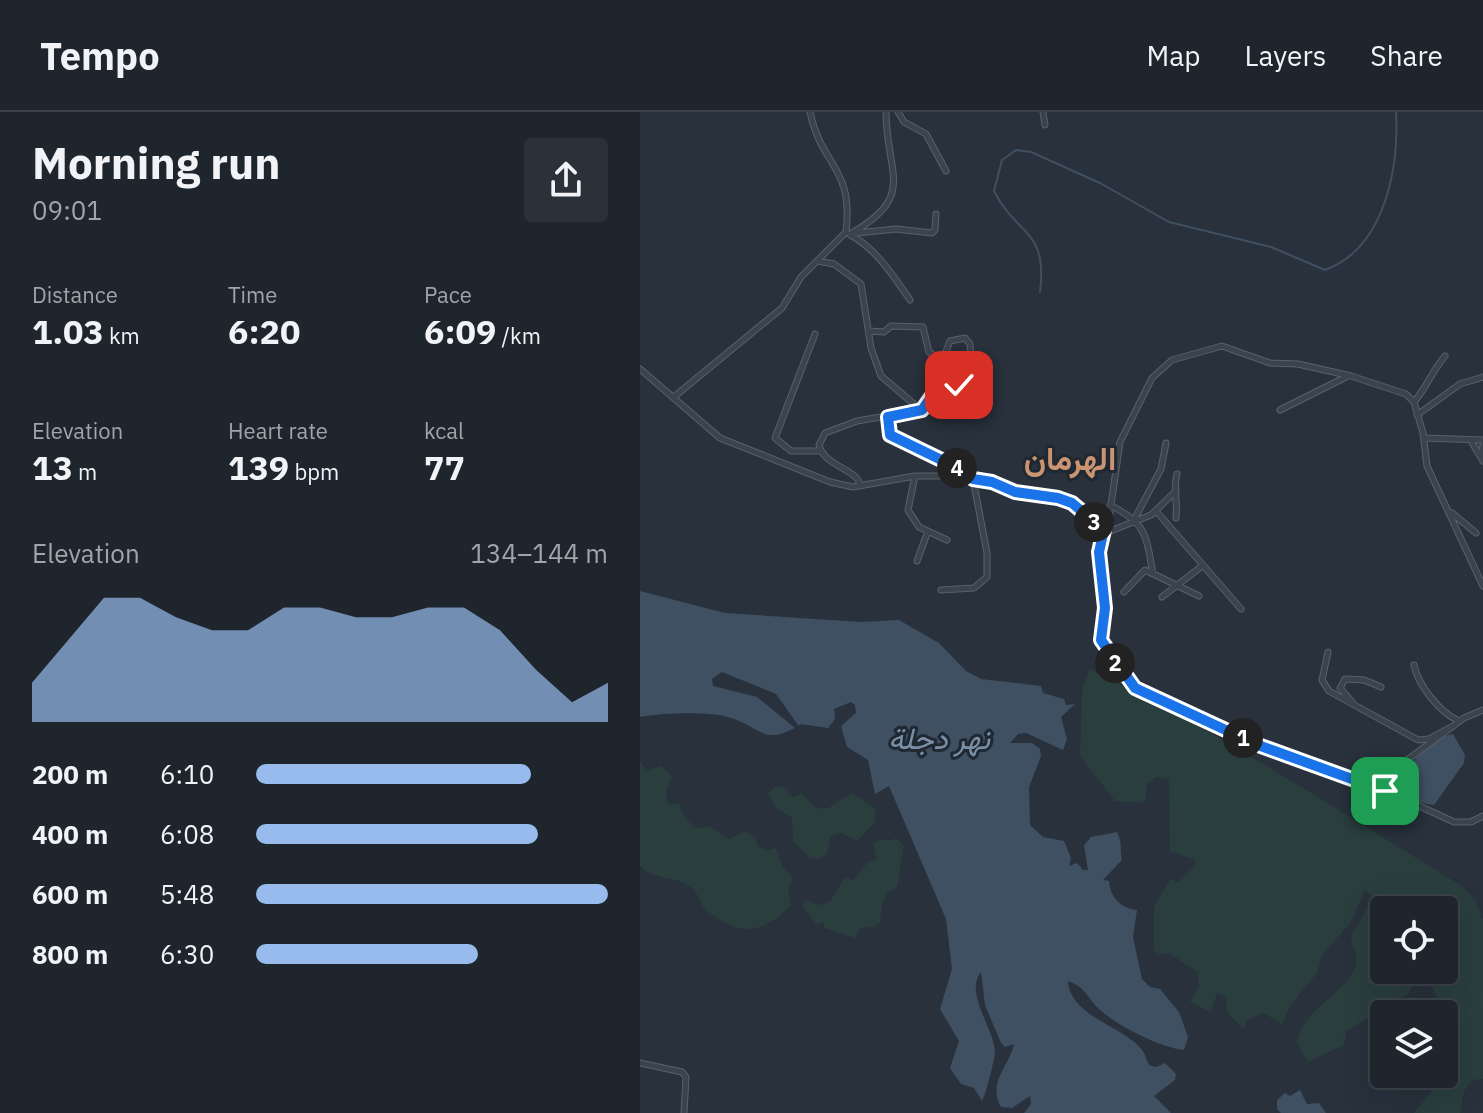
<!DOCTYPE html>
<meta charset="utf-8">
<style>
body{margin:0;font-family:"IBM Plex Sans",Vazirmatn,sans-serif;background:#2b3139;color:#f1f3f6;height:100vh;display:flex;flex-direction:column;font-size:30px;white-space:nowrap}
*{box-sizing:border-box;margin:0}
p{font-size:26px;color:#a1a5aa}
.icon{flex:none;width:44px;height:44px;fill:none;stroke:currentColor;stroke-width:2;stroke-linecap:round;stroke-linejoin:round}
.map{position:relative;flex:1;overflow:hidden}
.sheet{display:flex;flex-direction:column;background:#1e252d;width:640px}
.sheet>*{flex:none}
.controls{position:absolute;left:730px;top:784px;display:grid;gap:16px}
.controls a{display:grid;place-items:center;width:88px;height:88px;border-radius:8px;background:#1e252d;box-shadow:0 8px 32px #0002,0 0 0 2px #3c4249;font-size:40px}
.pin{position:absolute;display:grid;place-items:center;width:68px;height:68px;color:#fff;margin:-34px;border-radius:16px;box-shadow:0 4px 12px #0006}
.km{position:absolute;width:40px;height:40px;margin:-20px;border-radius:50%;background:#222;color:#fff;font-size:22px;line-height:40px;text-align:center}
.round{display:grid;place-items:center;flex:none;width:84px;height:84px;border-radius:8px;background:#2b3139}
.summary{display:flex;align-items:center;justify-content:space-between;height:136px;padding:0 32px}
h1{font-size:44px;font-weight:800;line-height:60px}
.metrics{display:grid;grid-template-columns:repeat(3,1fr);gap:12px;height:136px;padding:8px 32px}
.metrics div{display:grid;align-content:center}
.metrics b{font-size:34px;font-weight:800}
.metrics small{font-size:22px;font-weight:400}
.metrics p{font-size:22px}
.chart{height:224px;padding:16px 32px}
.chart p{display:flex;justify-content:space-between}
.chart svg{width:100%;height:144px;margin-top:8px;fill:#97bbec;opacity:.7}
ul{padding:0 32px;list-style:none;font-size:26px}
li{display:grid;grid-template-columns:128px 96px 1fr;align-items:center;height:60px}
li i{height:20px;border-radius:10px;background:#97bbec}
header{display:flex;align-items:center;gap:48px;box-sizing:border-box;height:112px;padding:0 40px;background:#1e252d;border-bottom:2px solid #3c4249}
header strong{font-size:38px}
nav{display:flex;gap:44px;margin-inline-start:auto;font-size:28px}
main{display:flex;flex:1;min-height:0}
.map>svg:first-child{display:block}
.green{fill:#2a3e3e;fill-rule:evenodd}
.water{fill:#3f5063}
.pier{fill:#28313c}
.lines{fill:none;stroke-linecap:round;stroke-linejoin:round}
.stream{stroke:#3f5063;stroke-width:2}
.street-casing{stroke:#59616b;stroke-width:7}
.street{stroke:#3b434d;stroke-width:5}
.route-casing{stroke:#fff;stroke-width:16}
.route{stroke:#1a73e8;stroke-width:10}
.labels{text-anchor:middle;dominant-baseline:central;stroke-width:6;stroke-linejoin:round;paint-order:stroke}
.water-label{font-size:30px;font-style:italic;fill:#7b90a7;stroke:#202832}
.quarter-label{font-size:32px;font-weight:bold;fill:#c99471;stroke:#202832}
</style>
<header>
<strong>Tempo</strong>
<nav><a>Map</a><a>Layers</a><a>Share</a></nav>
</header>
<main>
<section class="sheet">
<div class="summary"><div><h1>Morning run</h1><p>09:01</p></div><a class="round"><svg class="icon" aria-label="share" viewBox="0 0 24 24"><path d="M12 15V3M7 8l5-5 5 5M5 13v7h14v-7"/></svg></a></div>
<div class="metrics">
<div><p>Distance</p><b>1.03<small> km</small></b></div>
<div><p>Time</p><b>6:20</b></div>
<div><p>Pace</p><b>6:09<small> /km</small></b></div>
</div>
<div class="metrics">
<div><p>Elevation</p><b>13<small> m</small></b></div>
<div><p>Heart rate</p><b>139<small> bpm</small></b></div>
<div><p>kcal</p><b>77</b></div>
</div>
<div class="chart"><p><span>Elevation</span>134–144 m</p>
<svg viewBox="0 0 160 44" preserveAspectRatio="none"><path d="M0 44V32L10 19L20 6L30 6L40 12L50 16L60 16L70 9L80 9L90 12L100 12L110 9L120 9L130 16L140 28L150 38L160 32V44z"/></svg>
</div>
<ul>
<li><b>200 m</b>6:10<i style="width:78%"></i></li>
<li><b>400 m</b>6:08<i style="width:80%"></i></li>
<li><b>600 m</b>5:48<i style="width:100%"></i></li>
<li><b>800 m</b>6:30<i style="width:63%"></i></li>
</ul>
</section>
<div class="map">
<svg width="843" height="1001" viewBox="0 0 843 1001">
<rect width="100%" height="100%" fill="#28313c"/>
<path class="green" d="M449,557C578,619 699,699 822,774L836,789L843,808V967L832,968L824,979L820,1001H774L793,978L797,962H804V943L817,920L789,871H775L768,882L707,919L704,933L668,950L657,931C663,893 713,880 716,849C717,842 711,833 711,824L734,785L725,778L710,812L683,841L677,861L650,894L642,912L623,901L607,908L604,917L588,902L585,885L577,881L571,900L550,890L559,874L557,860L529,841L519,843L514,838V795L530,767L539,770L556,753L555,748L530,739L529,667L516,665L507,672L505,691L475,689L440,644L442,579ZM744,798H804V858H744Z
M0,649L7,658L20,654L32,664L26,680L28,692H39L45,706L57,716L69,714L89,727L105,719L116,726L117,734L129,738L136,736L143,755L153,766L148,777L151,793C130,815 107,826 80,808C75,804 68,801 64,796C58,787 58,778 46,772C31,764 11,767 0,754Z
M136,674L146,676L154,685L162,681C187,712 191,689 213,681L235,697V710L217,729L201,721L190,725L187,742L179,747L170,746L153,729L152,706L137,697L128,682Z
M257,726L264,735C260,749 261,761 257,775C240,783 243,793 240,810L234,815L220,816L216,826L184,816V810L176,812L162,794L166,788L177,793L190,790L204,766L213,768L227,751L237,747L233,732L241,727L248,729Z"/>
<path class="water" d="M0,479L85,501L221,510L259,508L299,531L326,559L341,567L401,574L403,581L424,587L426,593L435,592L421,605L427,627L423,638L386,621L378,622L370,631H392L400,637L401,644L389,675L390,713L403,725L424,729L431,746L429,754L437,751L443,758H448L444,733L451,725L477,720C482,728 480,740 482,748L463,768L469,769C470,785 481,797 497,798L493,825L502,867L510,875L520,877L539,900L548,925L544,938C520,936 471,911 455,893C445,881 444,875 428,869C430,906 489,915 504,941C506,945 507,949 509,953L516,955L525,951L536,962L535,968L514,984L531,1001H384L391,992L390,984L372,996L361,995C347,970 369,955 374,932L365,935L361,931L345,893L341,860C324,881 354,916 355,940C355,946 346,982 342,989L334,976L321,972L310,956L319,929L300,897L312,857L306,807L249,674L235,682L228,648L207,635L201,614L216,601L215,593L211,590L194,597L195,607L188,616L161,612C123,636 123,615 88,605C69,599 19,601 0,605Z
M813,622L825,643L824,651L794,693C779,691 768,687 760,673C769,652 788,626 813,622Z
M660,978L667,992L679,991L686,1001H641L637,997V988L645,981L650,984Z"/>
<path class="pier" d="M82,560L136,582L158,613L155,616L117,585L73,574L72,567Z"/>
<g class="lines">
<path class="stream" d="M400,180C408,116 377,125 354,79L362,48L376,38L391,40L460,71L529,110L631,135L685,158C745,136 759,56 756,0"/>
<defs>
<path id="street" d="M258,0L264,10L286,22L306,59
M403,0L405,13
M217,121L256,117L292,121L295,118L296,102
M210,122C278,84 246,62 246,0
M210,123C235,135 255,166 270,188
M178,149L194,152L221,172L231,236L241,264L281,298
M175,222L135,326L151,339H180
M0,257L80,326L190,370L213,375L275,364H317L352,370L375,380L418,386L432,391L464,418
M35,284L142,196L161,165L206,120C214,55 181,54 170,0
M774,290C787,275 792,259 805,244
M640,298L706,265
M777,303L820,272L843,265
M248,305V316L254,327L322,358L333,367L347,441V465L334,476L301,478
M784,326L843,328
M831,329L843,349
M841,345L843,333
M275,364L268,398L279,415L307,428
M220,374C219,357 184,355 179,333L185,321L217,309L282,298L296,278L315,272L326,279L333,272L330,232L325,226L310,229L305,242L298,246L289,240L283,215L251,214L244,220L229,219
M470,393C507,412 506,423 513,462
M516,399L601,497
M812,401L836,421
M495,406L521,357L526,331
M536,406C538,390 533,377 537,362
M463,422L511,403L536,379
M277,449L288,419
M843,474L787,354L783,321L774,290L766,282L711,264L658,252L630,251L582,234L532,248L512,266L480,330L469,407L459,435L465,496L461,528L484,564L495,576L581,617L749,680L814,710H831L843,704
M484,480L505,458L559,484
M522,485L562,454
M688,540L682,568L689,579L778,628L789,627L815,613
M774,553C778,573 800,601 819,609
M713,591L700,576L705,567L724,568L741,575
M749,680L767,648L824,606L843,598
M0,951L42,960L46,965L44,1001"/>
</defs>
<use href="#street" class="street-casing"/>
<use href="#street" class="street"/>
</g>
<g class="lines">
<defs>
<path id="route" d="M319,273L296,278L282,298L248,305L250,323L322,358L333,367L352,370L375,380L418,386L432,391L464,418L459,440L465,496L461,528L495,576L618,633L745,679"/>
</defs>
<use href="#route" class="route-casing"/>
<use href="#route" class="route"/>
</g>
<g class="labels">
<g class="water-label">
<text x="299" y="625">نهر دجلة</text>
</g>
<g class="quarter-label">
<text x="430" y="346">الهرمان</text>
</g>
</g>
</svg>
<div class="controls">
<a><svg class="icon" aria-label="locate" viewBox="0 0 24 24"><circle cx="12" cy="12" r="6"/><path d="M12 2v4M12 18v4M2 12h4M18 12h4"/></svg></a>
<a><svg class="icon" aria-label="layers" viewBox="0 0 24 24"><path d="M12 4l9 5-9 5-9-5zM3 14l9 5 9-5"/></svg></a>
</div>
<div class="pin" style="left:745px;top:679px;background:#1e9e55"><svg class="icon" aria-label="arrive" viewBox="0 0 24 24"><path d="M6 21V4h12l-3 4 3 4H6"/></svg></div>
<div class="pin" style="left:319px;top:273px;background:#d93025"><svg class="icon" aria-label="check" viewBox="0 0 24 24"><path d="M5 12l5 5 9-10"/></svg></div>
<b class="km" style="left:603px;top:626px">1</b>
<b class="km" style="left:475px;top:551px">2</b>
<b class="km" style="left:454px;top:410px">3</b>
<b class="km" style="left:317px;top:356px">4</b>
</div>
</main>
